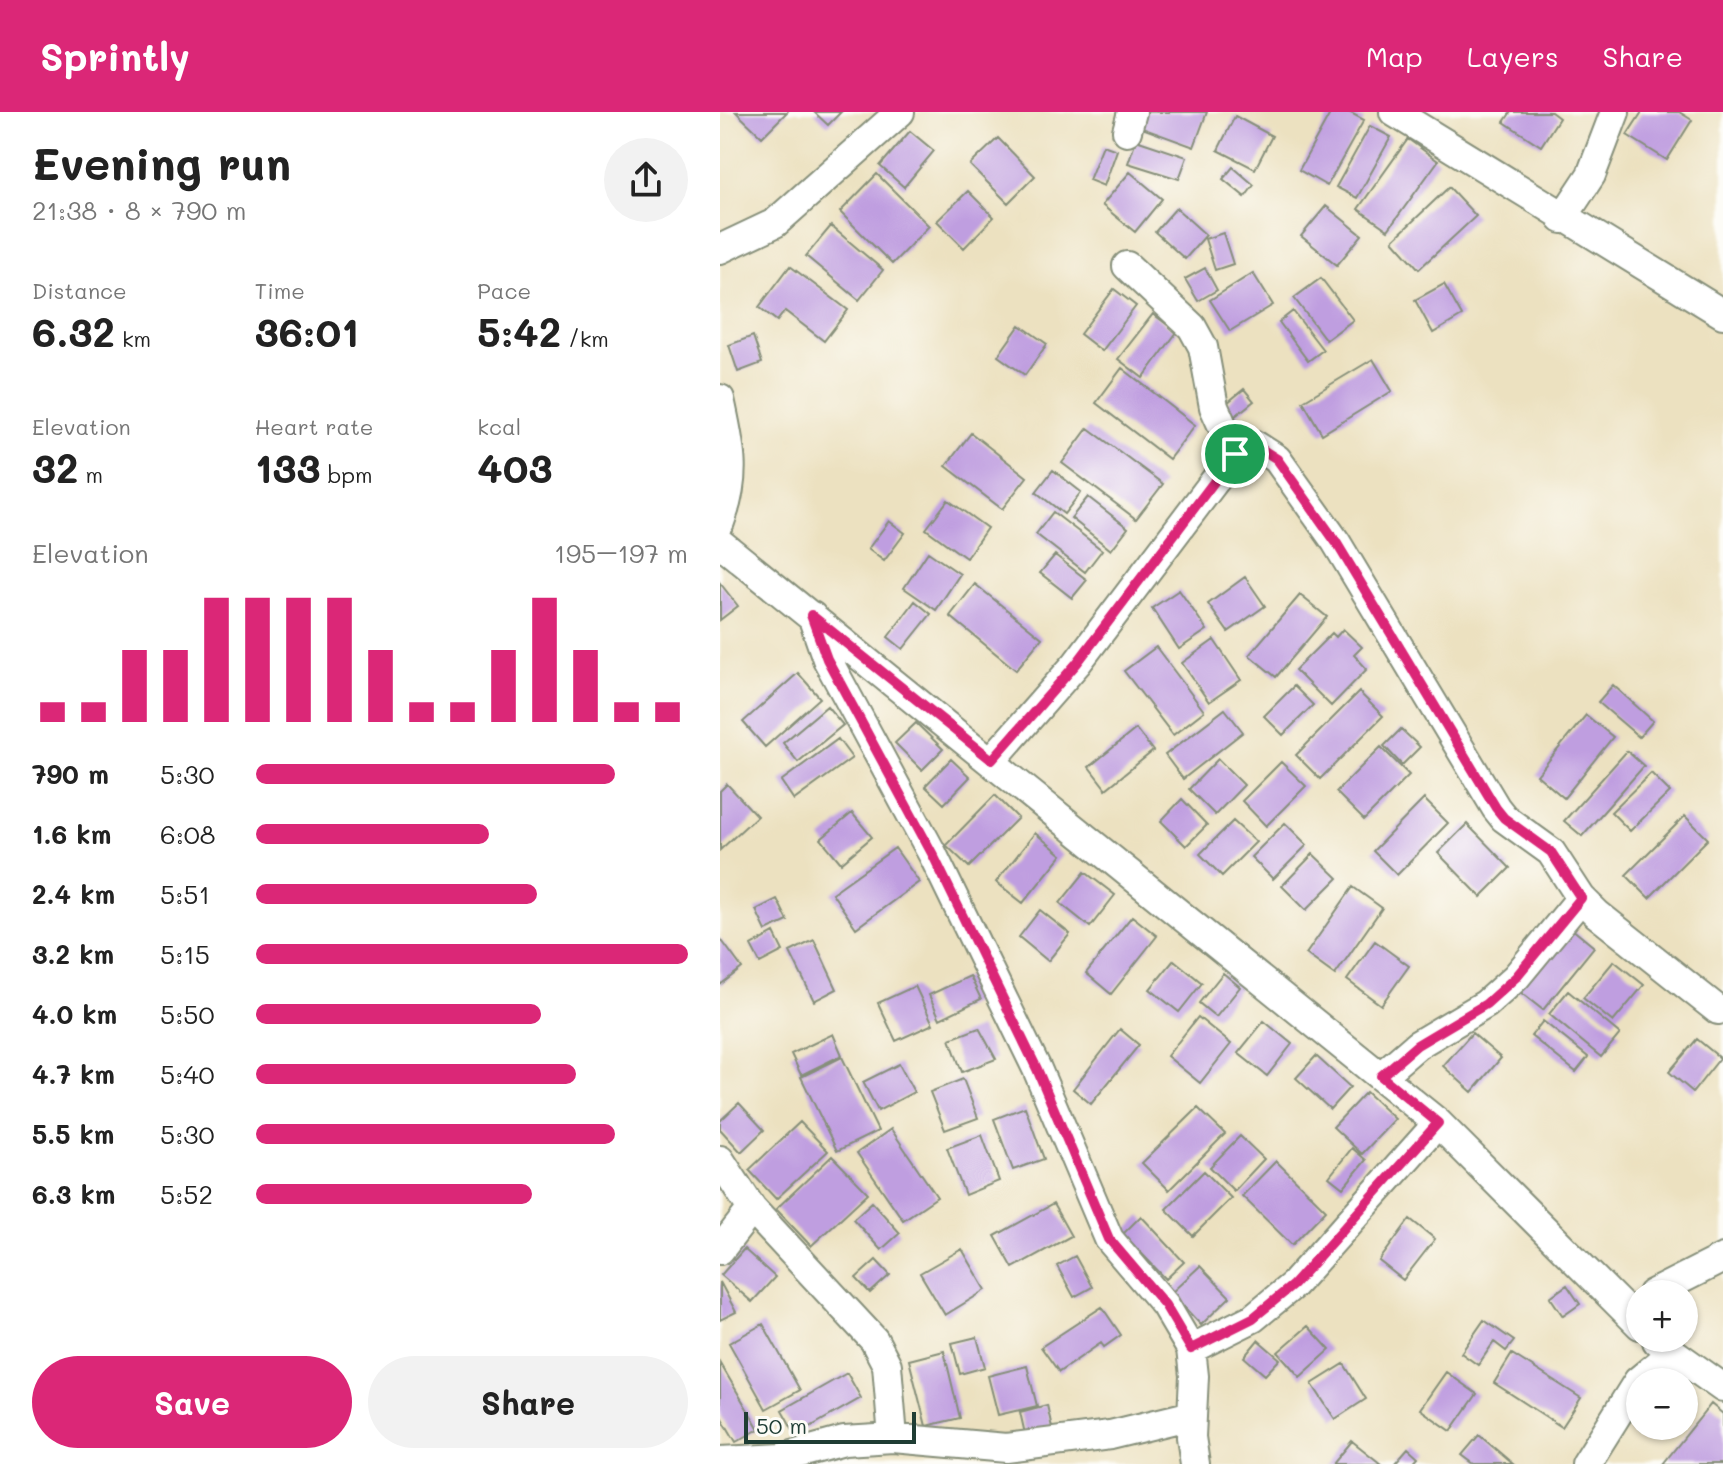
<!DOCTYPE html>
<meta charset="utf-8">
<style>
body{margin:0;font-family:Mali,sans-serif;background:#f2f2f2;color:#222;height:100vh;display:flex;flex-direction:column;font-size:30px;white-space:nowrap}
*{box-sizing:border-box;margin:0}
p{font-size:26px;color:#767676}
.icon{flex:none;width:44px;height:44px;fill:none;stroke:currentColor;stroke-width:2;stroke-linecap:round;stroke-linejoin:round}
.map{position:relative;flex:1;overflow:hidden}
.panel{display:flex;flex-direction:column;background:#fff;width:720px}
.panel>*{flex:none}
.buttons{position:absolute;left:906px;top:1168px;display:grid;gap:16px}
.buttons a{display:grid;place-items:center;width:72px;height:72px;border-radius:50%;background:#fff;box-shadow:0 2px 6px #0004;font-size:40px}
.scale{position:absolute;left:24px;bottom:20px;width:172px;box-sizing:border-box;padding-left:8px;border:4px solid #1f3d34;border-top:0;font-size:22px;line-height:28px;white-space:nowrap;color:#1f3d34;-webkit-text-stroke:6px #fdfcf7;paint-order:stroke}
.pin{position:absolute;display:grid;place-items:center;width:68px;height:68px;color:#fff;margin:-34px;border:4px solid #fff;border-radius:50%;box-shadow:0 2px 8px #0007}
.round{display:grid;place-items:center;flex:none;width:84px;height:84px;border-radius:42px;background:#f2f2f2}
.overview{display:flex;align-items:center;justify-content:space-between;height:136px;padding:0 32px}
h1{font-size:44px;font-weight:700;line-height:60px}
.stats{display:grid;grid-template-columns:repeat(3,1fr);gap:12px;height:136px;padding:8px 32px}
.stats div{display:grid;align-content:center}
.stats b{font-size:40px;font-weight:700}
.stats small{font-size:22px;font-weight:400}
.stats p{font-size:22px}
.chart{height:224px;padding:16px 32px}
.chart p{display:flex;justify-content:space-between}
.chart svg{width:100%;height:144px;margin-top:8px;stroke:#db2777;stroke-width:6}
.action{display:flex;gap:16px;margin-top:auto;padding:16px 32px}
.action a{flex:1;height:92px;border-radius:48px;background:#db2777;color:#fff;font-size:32px;font-weight:700;line-height:92px;text-align:center}
.action a+a{background:#f2f2f2;color:#222}
ul{padding:0 32px;list-style:none;font-size:26px}
li{display:grid;grid-template-columns:128px 96px 1fr;align-items:center;height:60px}
li i{height:20px;border-radius:10px;background:#db2777}
header{display:flex;align-items:center;gap:48px;box-sizing:border-box;height:112px;padding:0 40px;background:#db2777;color:#fff}
header strong{font-size:38px}
nav{display:flex;gap:44px;margin-inline-start:auto;font-size:28px}
main{display:flex;flex:1;min-height:0}
.map>svg:first-child{display:block}
.building{fill:#bf9ee0}
.lines{fill:none;stroke-linecap:round;stroke-linejoin:round}
.minor-casing{stroke:#868f7a;stroke-width:32}
.minor{stroke:#fff;stroke-width:28}
.route-casing{stroke:#fff;stroke-width:16}
.route{stroke:#db2777;stroke-width:10}
</style>
<header>
<strong>Sprintly</strong>
<nav><a>Map</a><a>Layers</a><a>Share</a></nav>
</header>
<main>
<section class="panel">
<div class="overview"><div><h1>Evening run</h1><p>21:38 · 8 × 790 m</p></div><a class="round"><svg class="icon" aria-label="share" viewBox="0 0 24 24"><path d="M12 15V3M7 8l5-5 5 5M5 13v7h14v-7"/></svg></a></div>
<div class="stats">
<div><p>Distance</p><b>6.32<small> km</small></b></div>
<div><p>Time</p><b>36:01</b></div>
<div><p>Pace</p><b>5:42<small> /km</small></b></div>
</div>
<div class="stats">
<div><p>Elevation</p><b>32<small> m</small></b></div>
<div><p>Heart rate</p><b>133<small> bpm</small></b></div>
<div><p>kcal</p><b>403</b></div>
</div>
<div class="chart"><p><span>Elevation</span>195–197 m</p>
<svg viewBox="0 0 160 44" preserveAspectRatio="none"><path d="M5 44V38M15 44V38M25 44V22M35 44V22M45 44V6M55 44V6M65 44V6M75 44V6M85 44V22M95 44V38M105 44V38M115 44V22M125 44V6M135 44V22M145 44V38M155 44V38"/></svg>
</div>
<ul>
<li><b>790 m</b>5:30<i style="width:83%"></i></li>
<li><b>1.6 km</b>6:08<i style="width:54%"></i></li>
<li><b>2.4 km</b>5:51<i style="width:65%"></i></li>
<li><b>3.2 km</b>5:15<i style="width:100%"></i></li>
<li><b>4.0 km</b>5:50<i style="width:66%"></i></li>
<li><b>4.7 km</b>5:40<i style="width:74%"></i></li>
<li><b>5.5 km</b>5:30<i style="width:83%"></i></li>
<li><b>6.3 km</b>5:52<i style="width:64%"></i></li>
</ul>
<div class="action"><a>Save</a><a>Share</a></div>
</section>
<div class="map">
<svg width="1003" height="1352" viewBox="0 0 1003 1352">
<rect width="100%" height="100%" fill="#fdfcf7"/>
<filter id="ink" filterUnits="userSpaceOnUse"><feTurbulence type="fractalNoise" baseFrequency=".0125" numOctaves="2"/><feDisplacementMap in="SourceGraphic" scale="16" xChannelSelector="R" yChannelSelector="G"/><feConvolveMatrix kernelMatrix="1 2 1 2 8 2 1 2 1" color-interpolation-filters="sRGB"/></filter>
<filter id="wash" filterUnits="userSpaceOnUse"><feTurbulence type="fractalNoise" baseFrequency=".006" numOctaves="4" result="noise"/><feDisplacementMap in="SourceGraphic" scale="32" xChannelSelector="R" yChannelSelector="G"/><feGaussianBlur stdDeviation="1.8" result="paint"/><feColorMatrix in="noise" values="0 0 0 0 0 0 0 0 0 0 0 0 0 0 0 0 0 1.4 0 .05"/><feComposite in="paint" operator="in"/></filter>
<g filter="url(#wash)">
<rect width="100%" height="100%" fill="#ece1c0"/>
<g id="blocks">
<path class="building" d="M16,0H67L42,25Z
M94,0H121L108,13Z
M424,0H487L474,35L419,15Z
M611,0H629L644,8L607,74L579,58Z
M791,0H831L839,6L821,34L784,10Z
M922,0H959L972,8L947,48L907,23Z
M515,4L552,24L535,57L498,38Z
M650,14L671,25L637,86L616,75Z
M190,19L214,39L184,75L160,54Z
M278,26L315,64L288,91L250,53Z
M688,27L718,49L668,118L638,97Z
M416,28L467,45L459,67L408,51Z
M383,33L397,38L384,74L369,68Z
M513,55L534,73L525,85L503,67Z
M410,60L442,87L415,120L382,93Z
M157,62L209,114L172,152L120,100Z
M729,75L756,104L699,157L673,128Z
M248,79L274,105L244,136L217,109Z
M606,94L642,123L617,153L581,124Z
M456,96L486,123L465,147L435,120Z
M111,114L163,158L139,188L86,144Z
M503,121L513,152L495,158L485,127Z
M70,154L128,198L104,229L65,199L57,209L39,195Z
M485,156L497,178L478,189L465,167Z
M533,161L553,193L510,219L490,188Z
M601,166L633,208L606,228L574,186Z
M724,172L742,204L713,221L695,188Z
M394,177L416,194L382,239L360,222Z
M573,199L603,238L588,249L559,210Z
M433,202L457,220L423,266L398,247Z
M300,213L327,232L305,263L278,244Z
M33,224L42,251L18,260L9,233Z
M653,247L672,279L602,322L583,289Z
M402,256L475,313L449,347L376,291Z
M524,277L534,289L510,308L501,296Z
M368,316L443,372L416,407L342,351Z
M251,321L307,365L282,397L226,354Z
M333,358L361,380L344,402L316,380Z
M368,385L408,416L391,438L351,406Z
M228,388L267,416L246,446L206,417Z
M333,400L382,438L365,460L316,422Z
M169,409L185,421L164,449L148,437Z
M208,440L240,462L216,498L184,476Z
M335,443L367,468L352,486L320,461Z
M525,465L545,494L508,520L488,492Z
M0,471L18,494L0,508Z
M255,472L322,526L296,558L230,504Z
M459,478L487,518L459,537L432,496Z
M580,483L607,505L556,565L529,543Z
M195,489L211,502L183,537L168,525Z
M623,517L642,535L634,543L647,557L611,594L575,558L612,521L616,525Z
M494,528L521,568L489,590L462,551Z
M436,535L484,599L453,623L404,559Z
M78,561L100,586L45,635L23,610Z
M893,573L933,609L919,625L878,590Z
M574,574L593,593L563,623L544,604Z
M639,580L663,604L600,667L576,643Z
M107,594L123,613L78,650L63,631Z
M505,597L523,620L463,667L445,643Z
M866,603L893,625L844,686L817,663Z
M196,611L223,637L202,658L175,631Z
M416,617L433,639L386,677L369,655Z
M681,617L700,635L682,653L664,634Z
M118,627L132,646L74,688L61,669Z
M661,635L689,663L644,708L616,680Z
M907,639L924,654L862,724L844,709Z
M231,647L250,665L224,692L205,674Z
M498,647L524,673L495,703L469,677Z
M561,650L586,674L546,714L522,689Z
M931,661L950,680L910,719L891,700Z
M7,672L37,704L0,738V679Z
M275,683L298,706L249,755L226,733Z
M462,687L487,713L466,734L441,709Z
M704,687L728,711L677,763L653,739Z
M132,701L152,725L121,751L101,727Z
M965,704L988,727L929,786L906,763Z
M513,709L536,730L502,764L480,742Z
M565,711L587,733L553,767L531,745Z
M747,712L790,756L761,785L718,741Z
M315,721L342,743L303,791L276,770Z
M175,736L199,770L136,816L112,781Z
M593,742L618,766L586,798L562,774Z
M365,760L395,783L370,815L340,791Z
M633,775L662,796L615,863L586,842Z
M57,787L68,809L46,819L36,798Z
M320,798L350,822L328,849L299,825Z
M412,804L437,824L391,882L366,861Z
M846,812L874,835L823,898L795,876Z
M54,821L63,839L40,851L31,834Z
M0,826L22,856L0,873Z
M94,828L117,877L94,889L70,840Z
M655,829L689,854L661,893L627,868Z
M454,848L482,871L459,900L430,877Z
M894,849L924,873L893,910L863,886Z
M503,861L520,875L496,905L479,891Z
M250,864L261,887L220,907L209,883Z
M195,874L213,912L176,929L158,891Z
M848,879L900,922L881,945L829,902Z
M478,905L511,932L480,971L447,944Z
M544,909L572,932L547,964L518,941Z
M823,909L868,945L856,960L811,924Z
M259,916L276,947L242,960L230,927Z
M400,917L419,933L371,992L353,977Z
M752,921L781,946L752,980L723,954Z
M113,922L122,943L81,963L71,942Z
M977,927L1000,946L973,980L949,960Z
M596,944L630,975L610,997L576,966Z
M122,945L158,1019L117,1039L81,965Z
M179,952L194,980L158,999L143,970Z
M243,967L258,1006L225,1018L210,980Z
M646,980L675,1007L642,1042L613,1015Z
M19,991L44,1018L21,1040L0,1017V1009Z
M305,995L324,1047L293,1058L274,1007Z
M478,996L505,1022L449,1078L422,1051Z
M80,1010L108,1039L56,1087L29,1058Z
M171,1017L217,1085L183,1108L137,1041Z
M262,1023L279,1069L245,1083L227,1036Z
M520,1024L544,1047L514,1079L490,1055Z
M632,1036L646,1048L623,1076L609,1065Z
M112,1044L148,1081L91,1134L56,1097Z
M556,1049L606,1098L572,1133L522,1084Z
M484,1059L511,1086L473,1124L446,1097Z
M152,1090L180,1121L161,1138L133,1107Z
M333,1092L351,1124L293,1156L275,1124Z
M421,1104L464,1150L446,1167L403,1122Z
M690,1107L715,1127L683,1168L659,1149Z
M24,1137L55,1165L32,1190L1,1163Z
M242,1137L266,1178L225,1203L200,1161Z
M355,1144L372,1175L354,1185L337,1154Z
M156,1148L170,1163L150,1181L136,1166Z
M480,1154L510,1185L481,1213L451,1181Z
M0,1170L16,1200L0,1208Z
M847,1173L860,1192L843,1204L830,1185Z
M382,1195L401,1223L384,1235L381,1231L339,1260L321,1235Z
M764,1208L794,1229L786,1239L774,1230L758,1253L741,1241Z
M43,1212L80,1278L46,1297L9,1231Z
M588,1214L610,1238L580,1265L558,1240Z
M257,1225L265,1255L240,1262L232,1231Z
M538,1228L560,1247L545,1263L524,1245Z
M224,1239L240,1306L206,1314L189,1248Z
M792,1242L861,1286L842,1315L774,1271Z
M0,1251L39,1317L16,1330L0,1303Z
M624,1252L646,1287L615,1307L592,1272Z
M307,1254L317,1294L278,1303L268,1264Z
M726,1260L757,1282L731,1319L700,1297Z
M127,1261L141,1286L76,1323L62,1298Z
M991,1292L1003,1302V1352H943Z
M327,1293L332,1316L305,1322L300,1300Z
M759,1323L793,1352H754L742,1343Z
M632,1329L661,1352H613Z
M688,1336L698,1345L692,1352H674Z"/>
</g>
</g>
<g filter="url(#ink)">
<use href="#blocks" fill-opacity="0" stroke="#868f7a" stroke-width="2"/>
<g class="lines">
<defs>
<path id="minor" d="M674,0L1003,202
M407,19L412,0
M842,107L871,63L895,0
M0,137L55,111L180,0
M407,154L472,215L483,235L494,295L515,342
M0,287C10,334 18,363 0,410
M0,431L718,1011L920,1213
M92,504L107,547L213,743L317,957L389,1127L445,1193L471,1237L474,1264L471,1325L475,1352
M272,648L357,551L515,342L535,333L557,347L616,430L776,696L784,706L831,740L861,786L877,802L998,898
M661,964L697,933L766,892L796,865L861,786
M0,1048L32,1097L154,1228L167,1253L173,1326
M0,1138L32,1097
M932,1182L1003,1146
M937,1229L1003,1276
M471,1237L533,1206L573,1173L718,1011
M0,1349L62,1346L124,1329L173,1326L286,1336L390,1323L472,1303
M866,1352L918,1269L951,1242"/>
</defs>
<use href="#minor" class="minor-casing"/>
<use href="#minor" class="minor"/>
</g>
</g>
<g class="lines" filter="url(#ink)">
<defs>
<path id="route" d="M535,333L557,347L616,430L776,696L784,706L831,740L861,786L796,865L766,892L697,933L661,964L718,1011L573,1173L533,1206L471,1237L445,1193L389,1127L317,957L213,743L107,547L91,503L272,648L357,551L515,342Z"/>
</defs>
<use href="#route" class="route-casing"/>
<use href="#route" class="route"/>
</g>
</svg>
<div class="buttons">
<a>+</a>
<a>−</a>
</div>
<div class="scale">50 m</div>
<div class="pin" style="left:515px;top:342px;background:#1e9e55"><svg class="icon" aria-label="arrive" viewBox="0 0 24 24"><path d="M6 21V4h12l-3 4 3 4H6"/></svg></div>
</div>
</main>
